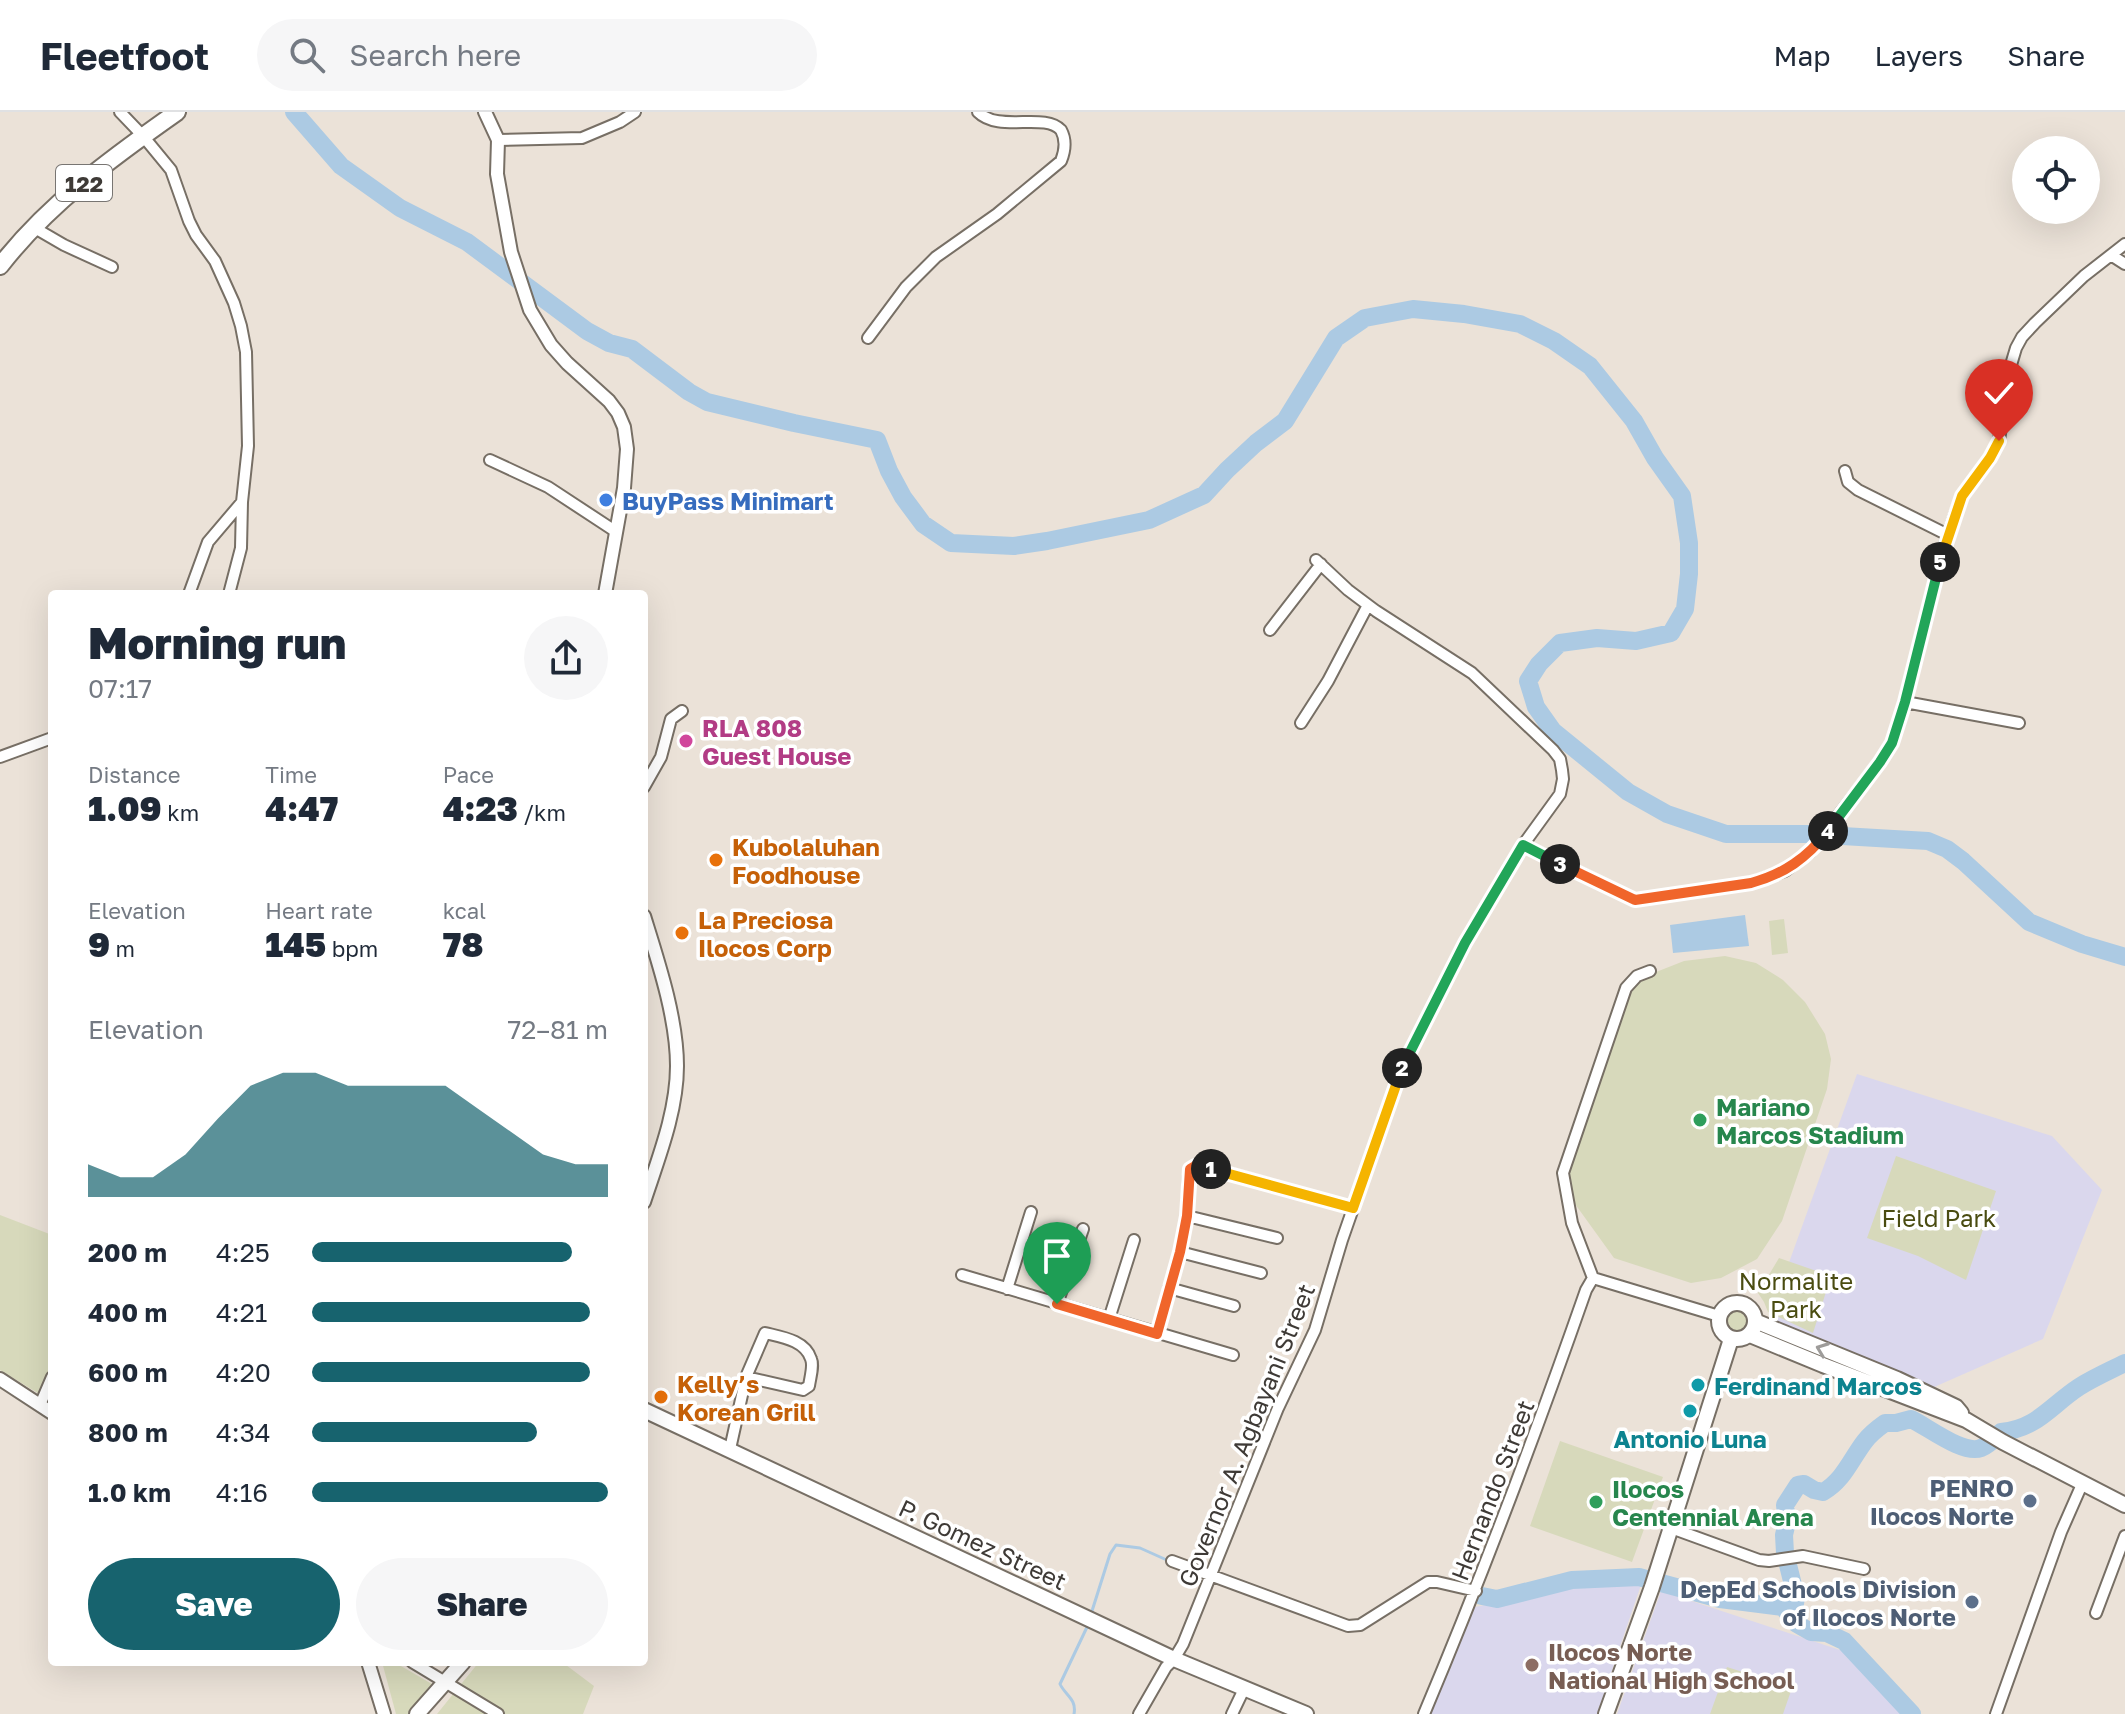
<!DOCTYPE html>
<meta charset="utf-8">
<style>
body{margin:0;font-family:"Golos Text",sans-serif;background:#f6f6f7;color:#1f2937;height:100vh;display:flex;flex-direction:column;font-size:30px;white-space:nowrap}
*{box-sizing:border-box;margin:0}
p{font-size:26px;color:#747a83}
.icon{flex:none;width:44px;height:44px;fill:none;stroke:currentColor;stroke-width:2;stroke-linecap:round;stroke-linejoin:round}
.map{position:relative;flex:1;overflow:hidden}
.drawer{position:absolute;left:48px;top:478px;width:600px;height:1076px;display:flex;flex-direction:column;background:#fff;border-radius:8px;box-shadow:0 8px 32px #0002}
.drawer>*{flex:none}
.tools{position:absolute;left:2012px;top:24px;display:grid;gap:16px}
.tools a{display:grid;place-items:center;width:88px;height:88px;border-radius:50%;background:#fff;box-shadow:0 8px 32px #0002;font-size:40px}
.pin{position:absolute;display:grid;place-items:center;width:68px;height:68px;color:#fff;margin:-82px -34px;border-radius:50% 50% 50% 0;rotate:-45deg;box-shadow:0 0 8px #0007}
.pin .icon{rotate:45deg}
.km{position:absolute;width:40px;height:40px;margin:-20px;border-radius:50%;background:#222;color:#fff;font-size:22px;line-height:40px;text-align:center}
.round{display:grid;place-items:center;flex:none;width:84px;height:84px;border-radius:42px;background:#f6f6f7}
.headline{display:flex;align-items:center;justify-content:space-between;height:136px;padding:0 40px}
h1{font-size:44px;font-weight:800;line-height:60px}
.figures{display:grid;grid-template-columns:repeat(3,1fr);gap:12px;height:136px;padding:8px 40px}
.figures div{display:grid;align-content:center}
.figures b{font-size:34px;font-weight:800}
.figures small{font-size:22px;font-weight:400}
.figures p{font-size:22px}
.chart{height:224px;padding:16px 40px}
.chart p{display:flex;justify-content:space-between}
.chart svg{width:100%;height:144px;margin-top:8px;fill:#17636e;opacity:.7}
.button{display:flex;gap:16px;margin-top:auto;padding:16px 40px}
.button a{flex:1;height:92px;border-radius:48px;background:#17636e;color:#fff;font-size:32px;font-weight:800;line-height:92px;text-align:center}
.button a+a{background:#f6f6f7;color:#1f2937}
ul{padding:0 40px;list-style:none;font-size:26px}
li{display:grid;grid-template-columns:128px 96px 1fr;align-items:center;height:60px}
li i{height:20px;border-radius:10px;background:#17636e}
header{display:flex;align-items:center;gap:48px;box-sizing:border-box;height:112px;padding:0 40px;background:#fff;border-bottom:2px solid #e0e1e3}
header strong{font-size:38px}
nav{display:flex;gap:44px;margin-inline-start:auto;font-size:28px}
.search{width:560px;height:72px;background:#f6f6f7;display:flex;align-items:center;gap:20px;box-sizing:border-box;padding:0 28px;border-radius:44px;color:#747a83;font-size:30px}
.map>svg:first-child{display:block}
.education{fill:#dad7ed}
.green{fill:#d7d9bb}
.water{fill:#accae3}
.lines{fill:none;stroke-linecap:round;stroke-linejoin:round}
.stream{stroke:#accae3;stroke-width:3}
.river{stroke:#accae3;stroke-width:18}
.minor-casing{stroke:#776f65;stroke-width:14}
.tertiary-casing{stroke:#776f65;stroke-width:16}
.secondary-casing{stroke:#776f65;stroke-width:18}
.primary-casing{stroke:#776f65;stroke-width:20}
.minor{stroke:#fff;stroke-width:10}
.tertiary{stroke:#fff;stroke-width:12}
.secondary{stroke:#fff;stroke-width:14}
.primary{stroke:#fff;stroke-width:16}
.oneway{stroke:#9e9c9a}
.split-1-casing{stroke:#fff;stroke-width:16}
.split-2-casing{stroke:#fff;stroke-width:16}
.split-3-casing{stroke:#fff;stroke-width:16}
.split-4-casing{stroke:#fff;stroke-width:16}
.split-5-casing{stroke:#fff;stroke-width:16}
.split-6-casing{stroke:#fff;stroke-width:16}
.split-1{stroke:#f0652b;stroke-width:10}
.split-2{stroke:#f5b400;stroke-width:10}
.split-3{stroke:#22a559;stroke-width:10}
.split-4{stroke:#f0652b;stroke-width:10}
.split-5{stroke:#22a559;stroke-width:10}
.split-6{stroke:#f5b400;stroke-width:10}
.shop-dot{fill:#3f7fe0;stroke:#fff;stroke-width:3}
.hotel-dot{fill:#d1479c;stroke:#fff;stroke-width:3}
.food-dot{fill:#e8710a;stroke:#fff;stroke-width:3}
.leisure-dot{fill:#2e9e5b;stroke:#fff;stroke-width:3}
.culture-dot{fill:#0f9aa8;stroke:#fff;stroke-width:3}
.service-dot{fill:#5c6f8a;stroke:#fff;stroke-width:3}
.education-dot{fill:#8d6e63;stroke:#fff;stroke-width:3}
.labels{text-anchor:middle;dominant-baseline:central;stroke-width:7;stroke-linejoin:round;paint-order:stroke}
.shield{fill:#fff;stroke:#787572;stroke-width:2}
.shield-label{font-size:22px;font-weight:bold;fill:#3e3a36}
.shop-label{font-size:24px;font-weight:bold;fill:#366cbe;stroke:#fff;text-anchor:start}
.hotel-label{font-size:24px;font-weight:bold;fill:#b23c85;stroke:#fff;text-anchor:start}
.food-label{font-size:24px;font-weight:bold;fill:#c56008;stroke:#fff;text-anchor:start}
.leisure-label{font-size:24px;font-weight:bold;fill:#27864d;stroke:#fff;text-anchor:start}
.park-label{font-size:24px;fill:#4a4c11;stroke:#fff}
.culture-label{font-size:24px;font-weight:bold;fill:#0d838f;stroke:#fff;text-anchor:start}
.street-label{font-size:24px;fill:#3e3a36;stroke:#fff}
.service-label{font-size:24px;font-weight:bold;fill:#4e5e75;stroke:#fff;text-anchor:end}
.education-label{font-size:24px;font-weight:bold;fill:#785e54;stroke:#fff;text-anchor:start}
</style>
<header>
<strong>Fleetfoot</strong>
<div class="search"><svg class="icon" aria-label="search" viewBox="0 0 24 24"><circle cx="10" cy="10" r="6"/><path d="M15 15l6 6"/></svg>Search here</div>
<nav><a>Map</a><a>Layers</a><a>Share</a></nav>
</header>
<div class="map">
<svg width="2125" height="1602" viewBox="0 0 2125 1602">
<rect width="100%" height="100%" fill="#ebe2d8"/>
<path class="education" d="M1857,962L2052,1024L2102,1078L2043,1227L1932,1276L1769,1206Z
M1608,1468L1642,1470L1597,1602H1430L1475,1495Z
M1661,1479L1852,1542L1901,1602H1617Z"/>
<path class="green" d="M1784,807L1788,841L1772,843L1769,809Z
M1725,844L1756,851L1783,868L1805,890L1825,922L1831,947L1827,977L1782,1109L1757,1147L1721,1166L1691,1171L1614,1146L1570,1085L1568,1062L1627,882L1646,864L1684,849Z
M1896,1044L1996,1079L1966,1168L1918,1144L1867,1126Z
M0,1103L52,1123V1251L41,1283L0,1258Z
M1779,1146L1831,1164L1813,1221L1768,1200L1764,1190L1758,1181Z
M1722 1209a15 15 0 1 1 30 0a15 15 0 1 1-30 0Z
M1560,1329L1663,1365L1632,1450L1530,1414Z
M382,1550H394L432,1572L411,1602H396Z
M479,1550H562L594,1574L583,1602H437Z
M1727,1555L1792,1576L1783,1602H1710Z"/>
<path class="water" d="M1745,803L1749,834L1673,841L1670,813Z"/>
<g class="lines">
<path class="stream" d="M1092,1499L1110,1442L1116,1433L1140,1436L1169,1449
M1074,1602C1077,1587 1065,1583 1060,1572L1088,1513"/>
<path class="river" d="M294,0L341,54L400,96L467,130L587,219L609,231L632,237L689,280L707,290L794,311L877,328L889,359L903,385L923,412L951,431L1014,434L1047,429L1149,408L1204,383L1227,358L1256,331L1285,309L1336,226L1365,206L1413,197L1464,202L1520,212L1554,229L1590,254L1634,309L1655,346L1682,384L1689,431V462L1685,497L1671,521L1636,529L1597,526L1560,531L1539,552L1528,569L1536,595L1553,619L1628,680L1667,702L1726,722H1808L1928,729L1947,737L1963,749L2029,810L2082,832L2125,845
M1482,1484L1497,1487L1572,1468L1639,1465L1720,1487L1782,1495L1793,1505L1797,1512L1811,1520L1827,1521L1844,1529L1912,1602
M1793,1505L1796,1485L1785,1441L1784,1423L1787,1410L1785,1393L1798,1373L1804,1372L1814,1378L1823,1380C1844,1368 1851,1347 1865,1329C1871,1321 1878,1316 1885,1311H1896L1911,1307C1928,1315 1963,1343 1981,1336C1989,1333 1995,1326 2001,1320C2038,1316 2050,1294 2079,1275C2093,1266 2109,1259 2125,1251"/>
<defs>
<path id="minor" d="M120,0L143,24L171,58L189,109L196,123L215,149L234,191L241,214L246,240L248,334L242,390L241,436L229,482
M498,28L582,26L620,10L635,0
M33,115L64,133L112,155
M2111,143L2125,152
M868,226L906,175L936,145L997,102L1061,49C1065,39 1067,29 1061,18C1044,0 999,21 978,0
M490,348L548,375L615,419
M1845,359L1848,370L1858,378L1948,423
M189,482L208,430L242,390
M1270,518L1321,452
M1905,590L2019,611
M1301,611L1328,569L1368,493
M0,645L52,626
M644,675L661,645L671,607L682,599
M1523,733L1635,788L1751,771L1785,759L1810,740L1880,650L1892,631L1905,590L1943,438L1955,403L1962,384L1990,346L1999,329L2008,263L2016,236L2022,225L2035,211L2084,164L2125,132
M1187,1104L1277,1126
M1180,1140L1261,1161
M962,1163L1233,1243
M1593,1166L1572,1111L1563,1061L1626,876L1637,864L1650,859
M1593,1166L1719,1204
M1169,1176L1234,1194
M1007,1177L1031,1100
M1057,1192L1083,1117
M1109,1207L1134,1128
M1157,1222L1180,1140L1187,1104L1189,1062L1190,1057L1195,1054H1202L1353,1096
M40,1293L52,1265
M730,1337L746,1265L765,1221C781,1225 805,1228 811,1247C814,1254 810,1266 809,1274L803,1278L746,1265
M1671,1416L1759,1448L1769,1449L1803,1444L1864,1457
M1172,1449L1348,1514L1360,1513L1428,1470H1437L1476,1479
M2096,1501L2125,1424
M412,1550L498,1602
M1139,1602L1166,1555L1174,1547L1183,1532L1278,1296L1315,1218L1342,1128L1402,956L1465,831L1523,733L1560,682L1563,667L1562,658L1560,647L1553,638L1472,561L1376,499L1348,478L1316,448
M1232,1602L1244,1577
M1424,1602C1483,1462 1536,1321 1586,1178L1593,1166
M1996,1602L2061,1420L2083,1370"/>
<path id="tertiary" d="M485,0L498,28L497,62L511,140L530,198L551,233L567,251L609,289L618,301L624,315L627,337L624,376L605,482
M644,804C658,849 677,906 677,954C677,1000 658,1047 644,1090
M0,1267L52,1301
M368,1550L384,1602"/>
<path id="secondary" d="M1719 1209a18 18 0 1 1 36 0a18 18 0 1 1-36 0Z
M1755,1209L1897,1267L1956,1295L1961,1301
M1750,1223L1823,1253L1966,1308L2003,1330L2125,1393
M644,1298L1174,1547L1306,1602
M417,1602L463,1550
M1606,1602L1652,1475L1731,1227"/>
<path id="primary" d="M0,154C48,92 113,45 177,0"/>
</defs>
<use href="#minor" class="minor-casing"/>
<use href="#tertiary" class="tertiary-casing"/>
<use href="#secondary" class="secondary-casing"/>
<use href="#primary" class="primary-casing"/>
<use href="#minor" class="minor"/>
<use href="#tertiary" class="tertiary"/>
<use href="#secondary" class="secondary"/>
<use href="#primary" class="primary"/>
</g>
<defs><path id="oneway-chevron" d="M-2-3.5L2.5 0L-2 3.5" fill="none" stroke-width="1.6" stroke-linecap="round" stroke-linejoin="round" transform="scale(2)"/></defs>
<use class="oneway" href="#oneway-chevron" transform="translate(1822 1237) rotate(-159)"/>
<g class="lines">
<defs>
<path id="split-1" d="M1057,1192L1157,1222L1180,1140L1187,1104L1190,1057L1195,1054L1211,1057"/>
<path id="split-2" d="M1211,1057L1353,1096L1402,956"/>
<path id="split-3" d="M1402,956L1465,831L1523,733L1560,752"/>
<path id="split-4" d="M1560,752L1635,788L1751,771C1784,762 1807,746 1828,719"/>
<path id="split-5" d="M1828,719L1880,650L1892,631L1905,590L1940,450"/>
<path id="split-6" d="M1940,450L1962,384L1990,346L1999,329"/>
</defs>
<use href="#split-1" class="split-1-casing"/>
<use href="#split-2" class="split-2-casing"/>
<use href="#split-3" class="split-3-casing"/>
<use href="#split-4" class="split-4-casing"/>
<use href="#split-5" class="split-5-casing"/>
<use href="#split-6" class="split-6-casing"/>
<use href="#split-1" class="split-1"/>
<use href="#split-2" class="split-2"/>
<use href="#split-3" class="split-3"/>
<use href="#split-4" class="split-4"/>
<use href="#split-5" class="split-5"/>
<use href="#split-6" class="split-6"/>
</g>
<circle class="shop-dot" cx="606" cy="388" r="8"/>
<circle class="hotel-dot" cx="686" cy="629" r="8"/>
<g class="food-dot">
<circle cx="716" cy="748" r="8"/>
<circle cx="682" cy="821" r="8"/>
<circle cx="661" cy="1285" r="8"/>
</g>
<g class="leisure-dot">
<circle cx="1700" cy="1008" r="8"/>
<circle cx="1596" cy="1390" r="8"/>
</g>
<g class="culture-dot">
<circle cx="1698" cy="1273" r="8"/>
<circle cx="1690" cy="1299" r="8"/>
</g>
<g class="service-dot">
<circle cx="2030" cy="1389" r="8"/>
<circle cx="1972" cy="1490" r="8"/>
</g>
<circle class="education-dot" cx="1532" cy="1553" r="8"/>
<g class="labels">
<rect class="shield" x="56" y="53" width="56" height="36" rx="6"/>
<g class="shield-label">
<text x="84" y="71">122</text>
</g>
<g class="shop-label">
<text x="622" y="388">BuyPass Minimart</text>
</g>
<g class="hotel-label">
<text x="702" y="615">RLA 808<tspan x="702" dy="28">Guest House</tspan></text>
</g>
<g class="food-label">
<text x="732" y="734">Kubolaluhan<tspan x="732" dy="28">Foodhouse</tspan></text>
<text x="698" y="807">La Preciosa<tspan x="698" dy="28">Ilocos Corp</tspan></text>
<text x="677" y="1271">Kelly’s<tspan x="677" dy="28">Korean Grill</tspan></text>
</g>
<g class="leisure-label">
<text x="1716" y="994">Mariano<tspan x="1716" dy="28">Marcos Stadium</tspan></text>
<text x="1612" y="1376">Ilocos<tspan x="1612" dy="28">Centennial Arena</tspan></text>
</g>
<g class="park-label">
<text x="1939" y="1105">Field Park</text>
<text x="1796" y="1168">Normalite<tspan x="1796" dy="28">Park</tspan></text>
</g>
<g class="culture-label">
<text x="1714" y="1273">Ferdinand Marcos</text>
<text x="1690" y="1326" text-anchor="middle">Antonio Luna</text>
</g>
<g class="street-label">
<text transform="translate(1246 1323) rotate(-68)">Governor A. Agbayani Street</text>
<text transform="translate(1492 1378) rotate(-69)">Hernando Street</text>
<text transform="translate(983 1432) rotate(25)">P. Gomez Street</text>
</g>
<g class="service-label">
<text x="2014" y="1375">PENRO<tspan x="2014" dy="28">Ilocos Norte</tspan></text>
<text x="1956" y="1476">DepEd Schools Division<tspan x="1956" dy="28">of Ilocos Norte</tspan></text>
</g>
<g class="education-label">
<text x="1548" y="1539">Ilocos Norte<tspan x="1548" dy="28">National High School</tspan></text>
</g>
</g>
</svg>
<div class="tools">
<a><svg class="icon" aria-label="locate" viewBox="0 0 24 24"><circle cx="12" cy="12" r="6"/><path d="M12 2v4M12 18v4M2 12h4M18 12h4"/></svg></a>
</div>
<div class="pin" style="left:1057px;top:1192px;background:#1e9e55"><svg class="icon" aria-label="arrive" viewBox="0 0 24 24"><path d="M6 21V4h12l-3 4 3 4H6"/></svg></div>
<div class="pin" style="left:1999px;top:329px;background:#d93025"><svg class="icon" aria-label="check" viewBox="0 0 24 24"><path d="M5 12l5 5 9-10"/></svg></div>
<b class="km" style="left:1211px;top:1057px">1</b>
<b class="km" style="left:1402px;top:956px">2</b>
<b class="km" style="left:1560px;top:752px">3</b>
<b class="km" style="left:1828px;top:719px">4</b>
<b class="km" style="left:1940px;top:450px">5</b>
<section class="drawer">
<div class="headline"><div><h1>Morning run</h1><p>07:17</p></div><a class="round"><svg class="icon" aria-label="share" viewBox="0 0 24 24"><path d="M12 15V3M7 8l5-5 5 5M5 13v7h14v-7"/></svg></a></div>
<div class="figures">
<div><p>Distance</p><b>1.09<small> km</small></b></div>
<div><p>Time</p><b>4:47</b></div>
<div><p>Pace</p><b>4:23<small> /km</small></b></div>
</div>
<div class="figures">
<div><p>Elevation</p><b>9<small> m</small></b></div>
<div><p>Heart rate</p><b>145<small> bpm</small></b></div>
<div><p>kcal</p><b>78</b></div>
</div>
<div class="chart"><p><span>Elevation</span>72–81 m</p>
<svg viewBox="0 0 160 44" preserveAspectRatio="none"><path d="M0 44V34L10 38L20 38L30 31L40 20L50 10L60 6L70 6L80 10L90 10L100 10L110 10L120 17L130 24L140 31L150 34L160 34V44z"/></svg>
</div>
<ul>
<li><b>200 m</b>4:25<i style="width:88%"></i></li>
<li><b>400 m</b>4:21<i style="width:94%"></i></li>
<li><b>600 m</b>4:20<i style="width:94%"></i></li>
<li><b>800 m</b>4:34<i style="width:76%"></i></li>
<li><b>1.0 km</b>4:16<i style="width:100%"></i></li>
</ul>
<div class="button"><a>Save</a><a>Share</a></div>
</section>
</div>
